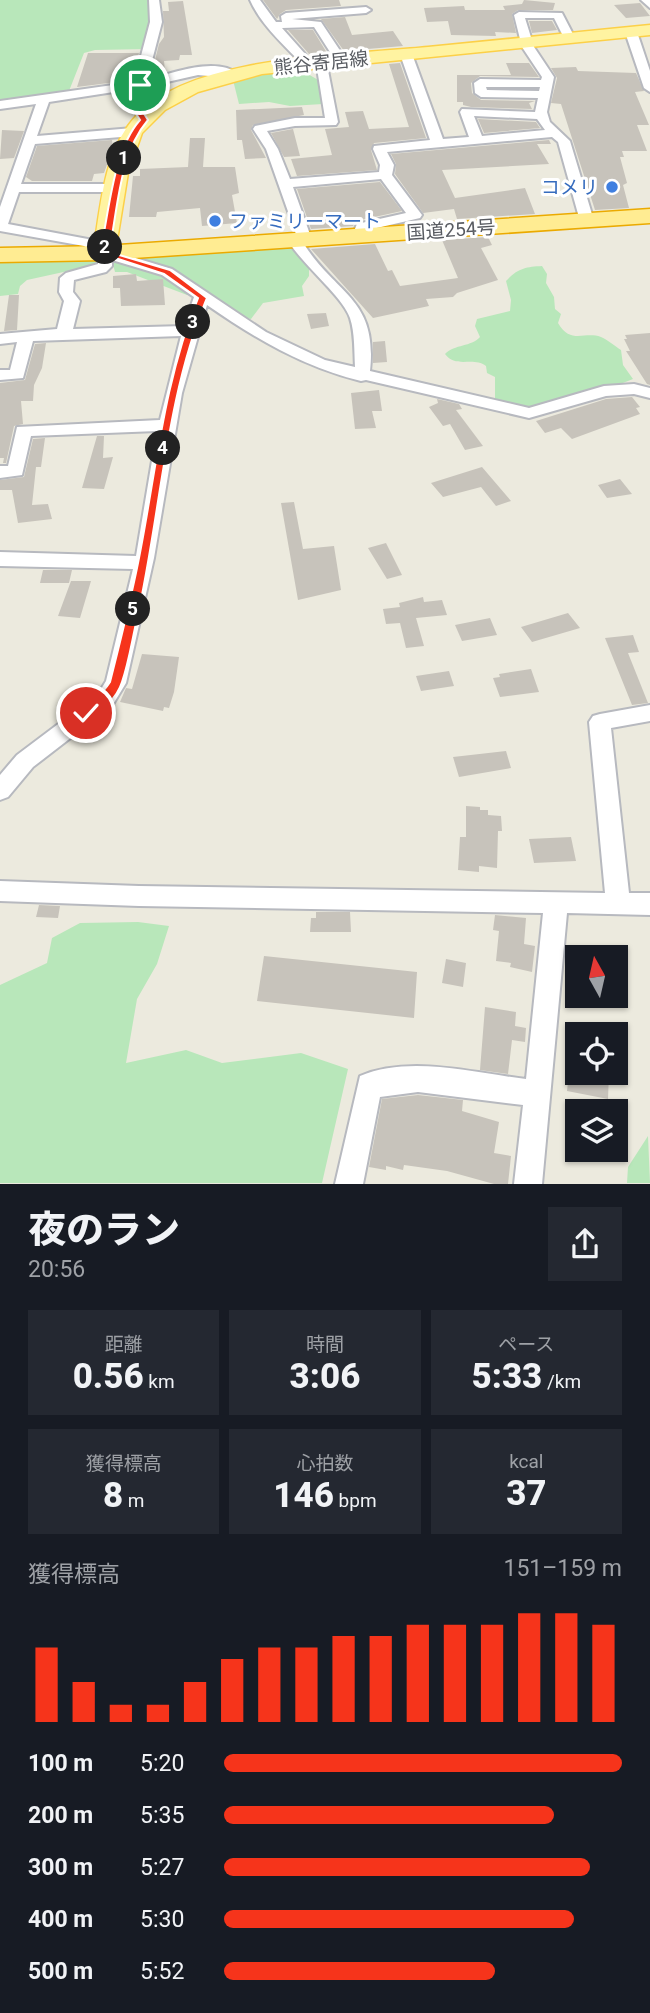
<!DOCTYPE html>
<html lang="ja">
<meta charset="utf-8">
<style>
body{margin:0;font-family:Roboto,"Noto Sans JP",sans-serif;background:#242831;color:#f1f3f6;height:100vh;display:flex;flex-direction:column;font-size:26px;white-space:nowrap}
*{box-sizing:border-box;margin:0}
p{font-size:23px;color:#9ea1a6}
.icon{flex:none;width:38px;height:38px;fill:none;stroke:currentColor;stroke-width:2;stroke-linecap:round;stroke-linejoin:round}
.map{position:relative;height:1184px;overflow:hidden}
.drawer{display:flex;flex-direction:column;background:#171b24;flex:1}
.drawer>*{flex:none}
.needle{width:46px;rotate:352deg}
.fabs{position:absolute;left:565px;top:945px;display:grid;gap:14px}
.fabs a{display:grid;place-items:center;width:63px;height:63px;border-radius:0px;background:#171b24;box-shadow:0 2px 5px #0004;font-size:35px}
.pin{position:absolute;display:grid;place-items:center;width:60px;height:60px;color:#fff;margin:-30px;border:4px solid #fff;border-radius:50%;box-shadow:0 2px 7px #0007}
.km{position:absolute;width:35px;height:35px;margin:-18px;border-radius:50%;background:#222;color:#fff;font-size:19px;line-height:35px;text-align:center}
.round{display:grid;place-items:center;flex:none;width:74px;height:74px;border-radius:0px;background:#242831}
.summary{display:flex;align-items:center;justify-content:space-between;height:119px;padding:0 28px}
h1{font-size:38px;font-weight:800;line-height:52px}
.stats{display:grid;grid-template-columns:repeat(3,1fr);gap:10px;height:119px;padding:7px 28px}
.stats div{display:grid;align-content:center;border-radius:0px;background:#242831;text-align:center}
.stats b{font-size:35px;font-weight:800}
.stats small{font-size:19px;font-weight:400}
.stats p{font-size:19px}
.chart{height:196px;padding:14px 28px}
.chart p{display:flex;justify-content:space-between}
.chart svg{width:100%;height:126px;margin-top:7px;stroke:#f6341b;stroke-width:6}
ul{padding:0 28px;list-style:none;font-size:23px}
li{display:grid;grid-template-columns:112px 84px 1fr;align-items:center;height:52px}
li i{height:18px;border-radius:9px;background:#f6341b}
.map>svg:first-child{display:block}
.green{fill:#b8e7ba}
.building{fill:#c7c3bb}
.lines{fill:none;stroke-linecap:round;stroke-linejoin:round}
.minor-casing{stroke:#b7b9bf;stroke-width:4}
.primary-casing{stroke:#fcd048;stroke-width:3}
.trunk-casing{stroke:#ebaa00;stroke-width:3}
.minor{fill:#fff;fill-rule:evenodd}
.primary{fill:#fff3a1;fill-rule:evenodd}
.trunk{fill:#ffec92;fill-rule:evenodd}
.route{fill:#f6341b;stroke:#fff;stroke-width:2}
.shop-dot{fill:#3f7fe0;stroke:#fff;stroke-width:2.5}
.labels{text-anchor:middle;dominant-baseline:central;stroke-width:6;stroke-linejoin:round;paint-order:stroke}
.far-street-label{font-size:19px;fill:#585b61;stroke:#fff}
.far-shop-label{font-size:19px;fill:#366cbe;stroke:#fff;text-anchor:end}
</style>
<div class="map">
<svg width="650" height="1184" viewBox="0 0 650 1184">
<rect width="100%" height="100%" fill="#eceade"/>
<path class="green" d="M0,0H162L152,2L149,49L95,50L84,53L69,91L54,96L0,102Z
M299,69L320,81L323,104L290,106L269,102L239,104L233,80Z
M279,245L292,247L309,268V276L302,286L304,296L263,303L251,319L242,317L211,295H187L127,272H115L112,260L128,256L247,251Z
M95,256L98,261L91,266L27,280L20,286L18,294L0,296V260Z
M542,266L547,274L546,283L554,297L555,309L561,314L558,323C571,345 584,331 601,337C608,340 615,346 621,350L623,365L633,379L541,415H529L495,400V377L487,373L486,366C473,356 456,369 445,354C455,344 471,347 480,337L475,326L477,319L510,311L511,300L506,281C518,268 526,267 542,266Z
M138,922L169,926L157,964L137,999L126,1063L186,1050L222,1063L301,1053L348,1069L322,1183H0V985L47,963L52,938L80,923Z
M648,1136L650,1183H627L628,1167Z"/>
<path class="building" d="M263,0H339L341,6L286,10L280,14L277,19Z
M524,0L555,3L553,10H518L512,14L516,33L495,32L496,36L451,35L448,21L427,22L424,8L464,6L465,10H505L503,6L522,4Z
M183,1L192,55H180L179,60L164,61L165,72L151,76L159,44L164,37L163,11H169L168,2Z
M640,3L650,16L626,18L614,5Z
M345,17L352,35L393,31L403,46L344,51L321,19Z
M529,21H552L557,30L532,33Z
M288,30H313L327,53L309,54Z
M88,53H139L132,80L77,87Z
M400,63L426,138L374,143L371,150L377,170L297,176L291,159L332,155L325,129L349,127L345,112L363,111L369,129L409,127L389,64Z
M506,63H529L539,77L480,76L471,83L472,93L481,100L535,101L529,103L532,109L471,107L463,105V102H457V75H511Z
M576,67L578,71L636,73L644,91L635,92L649,125H637L647,151H622L624,157H620L627,183L623,185L629,208L595,210L561,104L551,103L557,78L551,68Z
M302,107L304,115L253,125L251,130L266,158L245,159L242,140H237L236,110Z
M478,119L536,122L540,128L484,133Z
M293,129L300,156L284,157L271,133Z
M2,130L24,131L14,158L0,159Z
M190,138H205L203,167H235L239,193L232,195L237,223L202,226L200,208L157,212L156,217H129L133,176H140V169L188,167Z
M112,140L113,148L104,173L94,174L92,181H32L26,177L37,146Z
M549,140L551,144H537L549,164L442,170L455,198L525,188L535,214L457,219L454,209L423,213L395,174L396,164L391,154Z
M380,182L402,211L356,221L353,226L311,229L297,189Z
M488,237L492,245L481,248L498,280L457,293L453,297L426,299L429,306L373,318L311,249L375,244L388,271L392,270L400,286L458,278L442,240Z
M136,274L137,281L163,279L165,305L121,306L120,288H113V276Z
M9,295H19L17,330L4,331Z
M326,313L329,326L311,329L307,314Z
M650,333V385L647,384L626,351H630L624,339H627L625,335Z
M385,341L387,362L373,363V342Z
M46,343L42,368L34,385L33,401H21L23,424L14,426L6,463H3L4,458H0V383L25,380L35,344Z
M379,390L382,411H372L376,428L355,429L351,393Z
M632,397L640,407L636,408L640,414L572,439L561,428L545,433L536,421L606,399Z
M437,399L459,404L462,409L456,410L483,446L465,450L450,424L443,426L429,407L438,403Z
M97,436H104L103,458L113,457L104,489L82,488Z
M45,438L41,467H36L32,505L48,504L52,519L18,523L12,490H0V480L24,477L33,439Z
M482,467L511,501L496,506L481,487L443,497L431,483Z
M620,479L632,494L607,498L598,485Z
M294,502L303,549L334,546L341,590L298,600L281,503Z
M386,543L402,575L387,579L368,548Z
M43,570H72L69,583H40Z
M71,581H91L80,618L58,616Z
M423,597L424,602L442,600L447,615L416,618L424,646L406,648L400,623L386,624L383,609L400,607L399,603Z
M568,613L580,628L532,642L521,627Z
M490,618L497,635L462,641L455,625Z
M633,635L639,652L628,653L648,703L632,705L605,638Z
M142,654L179,657L174,692L169,708L164,707L163,711L120,702L126,688L132,689Z
M531,669L539,692L500,697L493,678L500,677L499,674Z
M449,671L454,686L421,691L416,676Z
M506,751L511,768L459,777L453,757Z
M466,806L480,807V810H488V815L501,816L502,831H498L497,868L479,866V872L458,870L460,837H466Z
M571,837L576,861L534,863L529,839Z
M39,905L60,906L58,918L36,917Z
M316,912H350L351,932H310L311,918H316Z
M495,915L526,918L524,944L535,946L532,972L510,967L511,963L496,961L499,931L493,930Z
M264,956L417,972L414,1018L257,1001Z
M446,959L466,963L463,987L442,983Z
M485,1007L516,1012L515,1026L526,1028L525,1042L512,1040L508,1074L480,1070Z
M569,1073H609L608,1099L567,1091Z
M418,1095L463,1100L462,1111L499,1122L494,1153L511,1156L508,1184H494L447,1171L404,1165L403,1170L386,1166V1170L369,1167L382,1099Z"/>
<g class="lines">
<defs>
<path id="minor" d="M149,0H159L162,22L147,80C173,73 215,56 239,74L233,78L198,75L145,87L146,110L150,120L144,124L140,123L134,110L133,89L49,102L37,136L133,128L139,132L133,136L35,144L21,184H117L124,188L117,192H19L8,224L93,240L109,250L172,269L266,332L325,360L355,367C354,351 355,333 350,318C343,297 303,265 288,241L297,237L266,149L253,129L255,126L295,118H325L316,62L326,60L338,122L336,125L295,126L267,131L278,149L290,179L379,172L380,165L373,149L374,146L430,140L400,54L402,52L412,54L443,139L469,137L460,112L462,109L535,112L538,98L481,97L475,93L474,83L480,79L541,80L542,77L522,47L514,15L519,12L562,13L575,38L573,40H565L554,18H525L534,47L554,77L547,112L550,122L570,141L594,221L592,224H582L580,221L558,142L552,137L387,152L394,165L392,175L422,215L420,218L368,230L364,239L359,240L352,236L357,224L406,213L381,179L293,187L312,240L304,244C336,295 378,298 370,371L529,408L604,386L634,384L650,388V398L634,394L606,396L529,418L366,380L361,381C304,367 256,339 207,305L182,393L154,558L126,683L112,706L33,767L8,797L0,800V775L17,755L98,694L106,681L133,569L0,566V552L136,556L157,431L31,436L22,475L0,478V466H8L17,427L160,420L181,336L33,341L23,378L0,380V370H10L17,342L0,344V334L57,329L64,301L59,292L60,278L66,273L98,264L97,255L84,246L0,231V207L36,104L0,109V101L134,82L150,22ZM486,87H540L539,91L487,90ZM474,116L537,119L545,130L482,136ZM112,260L162,275L194,297L184,326L73,329L80,301L73,292L74,280L106,272L112,266Z
M250,0H260L276,22H282L281,16L286,13L366,7L371,10L366,13L292,19L321,22L347,61L341,64L337,63L314,27L282,28L314,64L308,67L304,66C285,46 261,25 250,0Z
M641,0H650V8Z
M631,29L637,32L650,71V92L644,88L625,32Z
M650,705V721L611,728L629,893H650V915L567,913L542,1184H514L523,1105L418,1092L380,1097L363,1184H335L360,1076C410,1055 474,1073 526,1079L543,913L139,906L0,901V881L139,886L605,893L589,722L593,716L600,714Z"/>
<path id="primary" d="M650,25V35L262,74L198,92L165,110L142,133L128,173L115,253L112,258H96L93,253C101,207 103,149 138,114C196,55 348,55 428,47C502,40 576,32 650,25Z"/>
<path id="trunk" d="M650,209V223L104,260L0,262V248L104,246Z"/>
</defs>
<use href="#minor" class="minor-casing"/>
<use href="#primary" class="primary-casing"/>
<use href="#trunk" class="trunk-casing"/>
<use href="#minor" class="minor"/>
<use href="#primary" class="primary"/>
<use href="#trunk" class="trunk"/>
</g>
<path class="route" d="M140,83L144,85L143,112L148,120C119,154 118,209 109,252L170,270L207,298C165,399 161,513 137,619C132,640 129,662 122,682C117,698 102,712 86,718L80,713C90,701 100,698 110,682C120,642 130,603 138,563C156,474 163,383 198,298L164,274L100,253C109,213 113,150 140,120L135,112L137,85Z"/>
<g class="shop-dot">
<circle cx="612" cy="187" r="7"/>
<circle cx="215" cy="221" r="7"/>
</g>
<g class="labels">
<g class="far-street-label">
<text transform="translate(321 63) rotate(-6)">熊谷寄居線</text>
<text transform="translate(451 230) rotate(-4)">国道254号</text>
</g>
<g class="far-shop-label">
<text x="598" y="187">コメリ</text>
<text x="229" y="221" text-anchor="start">ファミリーマート</text>
</g>
</g>
</svg>
<div class="fabs">
<a><svg class="needle" viewBox="-14 -14 28 28"><path d="M0-13l5 13h-10z" fill="#e53935"/><path d="M0 13l5-13h-10z" fill="#9ea1a6"/></svg></a>
<a><svg class="icon" aria-label="locate" viewBox="0 0 24 24"><circle cx="12" cy="12" r="6"/><path d="M12 2v4M12 18v4M2 12h4M18 12h4"/></svg></a>
<a><svg class="icon" aria-label="layers" viewBox="0 0 24 24"><path d="M12 4l9 5-9 5-9-5zM3 14l9 5 9-5"/></svg></a>
</div>
<div class="pin" style="left:140px;top:85px;background:#1e9e55"><svg class="icon" aria-label="arrive" viewBox="0 0 24 24"><path d="M6 21V4h12l-3 4 3 4H6"/></svg></div>
<div class="pin" style="left:86px;top:713px;background:#d93025"><svg class="icon" aria-label="check" viewBox="0 0 24 24"><path d="M5 12l5 5 9-10"/></svg></div>
<b class="km" style="left:124px;top:158px">1</b>
<b class="km" style="left:105px;top:247px">2</b>
<b class="km" style="left:193px;top:322px">3</b>
<b class="km" style="left:163px;top:448px">4</b>
<b class="km" style="left:133px;top:609px">5</b>
</div>
<section class="drawer">
<div class="summary"><div><h1>夜のラン</h1><p>20:56</p></div><a class="round"><svg class="icon" aria-label="share" viewBox="0 0 24 24"><path d="M12 15V3M7 8l5-5 5 5M5 13v7h14v-7"/></svg></a></div>
<div class="stats">
<div><p>距離</p><b>0.56<small> km</small></b></div>
<div><p>時間</p><b>3:06</b></div>
<div><p>ペース</p><b>5:33<small> /km</small></b></div>
</div>
<div class="stats">
<div><p>獲得標高</p><b>8<small> m</small></b></div>
<div><p>心拍数</p><b>146<small> bpm</small></b></div>
<div><p>kcal</p><b>37</b></div>
</div>
<div class="chart"><p><span>獲得標高</span>151–159 m</p>
<svg viewBox="0 0 160 44" preserveAspectRatio="none"><path d="M5 44V18M15 44V30M25 44V38M35 44V38M45 44V30M55 44V22M65 44V18M75 44V18M85 44V14M95 44V14M105 44V10M115 44V10M125 44V10M135 44V6M145 44V6M155 44V10"/></svg>
</div>
<ul>
<li><b>100 m</b>5:20<i style="width:100%"></i></li>
<li><b>200 m</b>5:35<i style="width:83%"></i></li>
<li><b>300 m</b>5:27<i style="width:92%"></i></li>
<li><b>400 m</b>5:30<i style="width:88%"></i></li>
<li><b>500 m</b>5:52<i style="width:68%"></i></li>
</ul>
</section>
